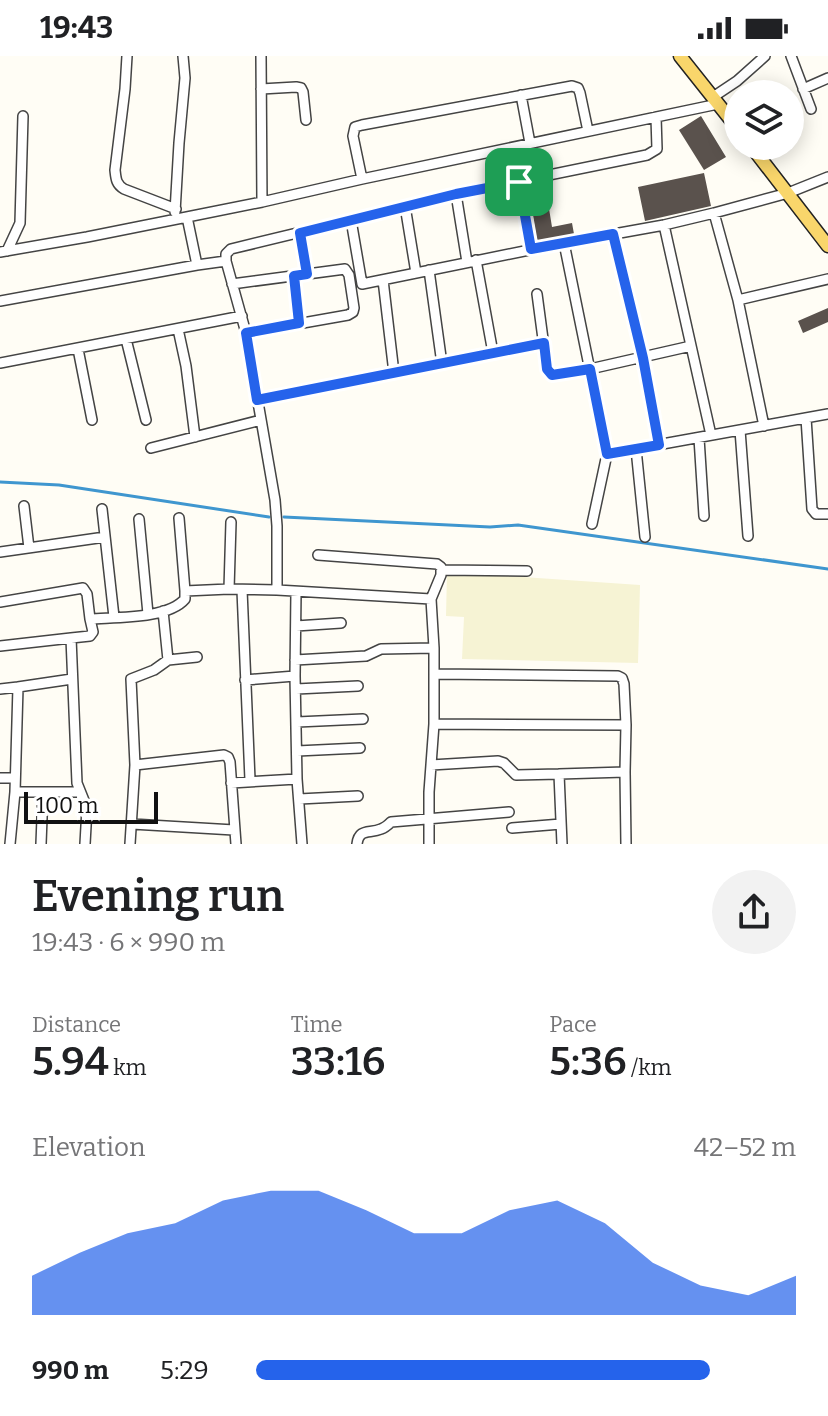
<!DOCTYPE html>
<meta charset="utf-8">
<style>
body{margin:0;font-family:Bitter,serif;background:#f2f2f2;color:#202124;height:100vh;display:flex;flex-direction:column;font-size:30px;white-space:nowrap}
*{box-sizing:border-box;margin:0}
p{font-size:26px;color:#757577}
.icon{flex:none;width:44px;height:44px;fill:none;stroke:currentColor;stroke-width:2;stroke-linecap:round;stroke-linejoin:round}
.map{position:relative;height:788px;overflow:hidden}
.details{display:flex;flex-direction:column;background:#fff;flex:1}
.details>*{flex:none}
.fabs{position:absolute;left:724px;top:24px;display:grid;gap:16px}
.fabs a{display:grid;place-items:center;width:80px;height:80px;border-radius:50%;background:#fff;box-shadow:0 4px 20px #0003;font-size:40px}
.scale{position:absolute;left:24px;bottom:20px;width:134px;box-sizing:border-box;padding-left:8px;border:4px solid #111;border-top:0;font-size:22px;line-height:28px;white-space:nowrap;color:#111;-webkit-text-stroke:6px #fff;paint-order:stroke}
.pin{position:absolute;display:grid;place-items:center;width:68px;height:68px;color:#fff;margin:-34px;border-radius:16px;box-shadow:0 4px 12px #0006}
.round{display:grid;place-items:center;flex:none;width:84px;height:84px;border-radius:42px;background:#f2f2f2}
.overview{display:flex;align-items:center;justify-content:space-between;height:136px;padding:0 32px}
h1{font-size:44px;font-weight:600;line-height:60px}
.metrics{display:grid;grid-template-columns:repeat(3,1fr);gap:12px;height:136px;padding:8px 32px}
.metrics div{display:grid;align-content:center}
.metrics b{font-size:40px;font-weight:600}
.metrics small{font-size:22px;font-weight:400}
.metrics p{font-size:22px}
.chart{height:224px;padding:16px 32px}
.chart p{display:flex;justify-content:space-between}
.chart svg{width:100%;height:144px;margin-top:8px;fill:#2563eb;opacity:.7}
ul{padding:0 32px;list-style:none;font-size:26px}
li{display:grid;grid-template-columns:128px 96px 1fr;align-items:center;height:60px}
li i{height:20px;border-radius:10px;background:#2563eb}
.status{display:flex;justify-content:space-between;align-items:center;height:56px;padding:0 40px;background:#fff;direction:ltr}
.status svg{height:22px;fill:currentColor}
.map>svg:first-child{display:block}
.farmland{fill:#f6f3d4}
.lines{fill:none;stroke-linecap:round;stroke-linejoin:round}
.stream{stroke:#3f96cf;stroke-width:3}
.building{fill:#5a524d}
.minor-casing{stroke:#444;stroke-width:12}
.major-casing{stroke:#222;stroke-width:15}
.minor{stroke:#fff;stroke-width:9}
.major{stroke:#f9d66b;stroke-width:12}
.route-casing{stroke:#fff;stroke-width:16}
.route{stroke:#2563eb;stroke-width:10}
</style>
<div class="status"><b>19:43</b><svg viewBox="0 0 49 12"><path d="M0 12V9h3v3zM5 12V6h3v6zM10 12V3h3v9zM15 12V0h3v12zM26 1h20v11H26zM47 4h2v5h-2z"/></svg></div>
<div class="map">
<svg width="828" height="788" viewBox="0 0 828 788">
<rect width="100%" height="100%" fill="#fffdf5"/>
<path class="farmland" d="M447,516L640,529L638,607L462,603L464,561L446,560Z"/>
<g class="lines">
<path class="stream" d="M0,426L59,429L269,461
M284,461L490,471L518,469L828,513"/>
</g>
<path class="building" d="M701,60L726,101L704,114L679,74Z
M704,117L711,150L645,165L638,131Z
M545,128L552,171L572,167L574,178L537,185L528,131Z
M828,252V266L803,277L798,265Z"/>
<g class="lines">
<defs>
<path id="minor" d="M127,0L125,33L115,114C116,123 116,128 124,133L176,153
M261,0L262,146L362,123L718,48
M791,0L811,53
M261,33L296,31L301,32L303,36L306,64
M803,33L828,22
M521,39L530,87
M713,41L737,25L765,0
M828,121L788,137L714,157L664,169L564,187L607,398L828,358
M362,123L353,80L355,71L362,69L572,30L578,32L580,37L588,75
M519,126L531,193
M456,138L467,206
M262,146L187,161L197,209L226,205L246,277L275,444L277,470V534L431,543L434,592V668L626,669L625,716L626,788
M175,156L179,87L185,22L183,0
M714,157L738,244
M351,164L405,150
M664,169L711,379
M300,177L307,218
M613,178L643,302L659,389
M7,195L20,167L23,60
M0,196L87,181L187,161
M476,204L493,297
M226,205V198L231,193L351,164L362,228L564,187
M429,214L442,308
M416,217L405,150L456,138L647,99L657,93L656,61
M294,220L299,267
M383,224L394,317
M232,228L345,213L349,219L354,252L353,256L348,259L246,277
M537,238L547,313L552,319L590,313L691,290
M0,245L197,209
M178,273L186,310L195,381
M126,283L146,364
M78,293L92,364
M0,307L242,260
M257,344L544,287
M806,362L812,453L816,458H828
M764,370L738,244L828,223
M740,374L748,480
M699,382L704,460
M151,392L261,364
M636,393L645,481
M24,450L29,492
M102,453L114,561
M179,462L185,535
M139,463L148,558
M592,468L607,398
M0,496L105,481
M318,499L437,508L441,511V519L431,543
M442,514L527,515
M229,533L231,466
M242,534L250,724
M0,546L83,532L87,538L90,563
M163,555L168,604
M296,570L341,567
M0,590L71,582
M295,604L366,600L381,593L434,592
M434,618L618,620L622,622L624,628L626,669
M245,624L295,620
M0,633L18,631
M296,633L358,630
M297,666L363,663
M434,668L431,709L498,705L504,707L516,719L559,718L562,788
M297,695L360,692
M135,709L131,623L154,614L168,604L197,601
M559,718L625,716
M0,722H15
M297,723L302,788
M231,727L297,723L295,620L296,536
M15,736L18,631L72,623
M299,743L358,740
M132,768L234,774
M512,772L561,768
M10,788L15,736H80
M41,788L43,736
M85,788L87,752L77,727L71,582L90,580L93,576L90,563C116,561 168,563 185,543V535L229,533L277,534
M130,788L135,709L224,699L228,701L230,706L236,788
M357,788C359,772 369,778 381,773C384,772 389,768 391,766L509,756
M429,788V736L431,709"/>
<path id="major" d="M680,0L738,73
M751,90L828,190"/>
</defs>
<use href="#minor" class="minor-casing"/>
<use href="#major" class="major-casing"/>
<use href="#minor" class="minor"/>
<use href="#major" class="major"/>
</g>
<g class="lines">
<defs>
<path id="route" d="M519,126L531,193L613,178L643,302L659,389L607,398L590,313L552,319L547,313L544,287L257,344L246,277L299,267L294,220L307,218L300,177L456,138Z"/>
</defs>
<use href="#route" class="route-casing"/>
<use href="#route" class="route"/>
</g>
</svg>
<div class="fabs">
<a><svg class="icon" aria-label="layers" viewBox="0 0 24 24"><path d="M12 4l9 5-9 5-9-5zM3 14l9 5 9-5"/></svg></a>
</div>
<div class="scale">100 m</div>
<div class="pin" style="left:519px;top:126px;background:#1e9e55"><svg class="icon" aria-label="arrive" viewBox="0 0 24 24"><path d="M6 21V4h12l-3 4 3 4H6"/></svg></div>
</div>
<section class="details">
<div class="overview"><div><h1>Evening run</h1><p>19:43 · 6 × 990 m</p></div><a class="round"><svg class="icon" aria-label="share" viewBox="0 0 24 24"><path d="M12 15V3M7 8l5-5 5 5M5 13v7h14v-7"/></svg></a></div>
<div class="metrics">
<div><p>Distance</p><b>5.94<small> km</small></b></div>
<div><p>Time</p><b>33:16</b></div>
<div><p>Pace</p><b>5:36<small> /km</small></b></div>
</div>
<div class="chart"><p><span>Elevation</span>42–52 m</p>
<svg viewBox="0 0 160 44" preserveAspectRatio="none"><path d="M0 44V32L10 25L20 19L30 16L40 9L50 6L60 6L70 12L80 19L90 19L100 12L110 9L120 16L130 28L140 35L150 38L160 32V44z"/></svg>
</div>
<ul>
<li><b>990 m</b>5:29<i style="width:84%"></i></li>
</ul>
</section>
